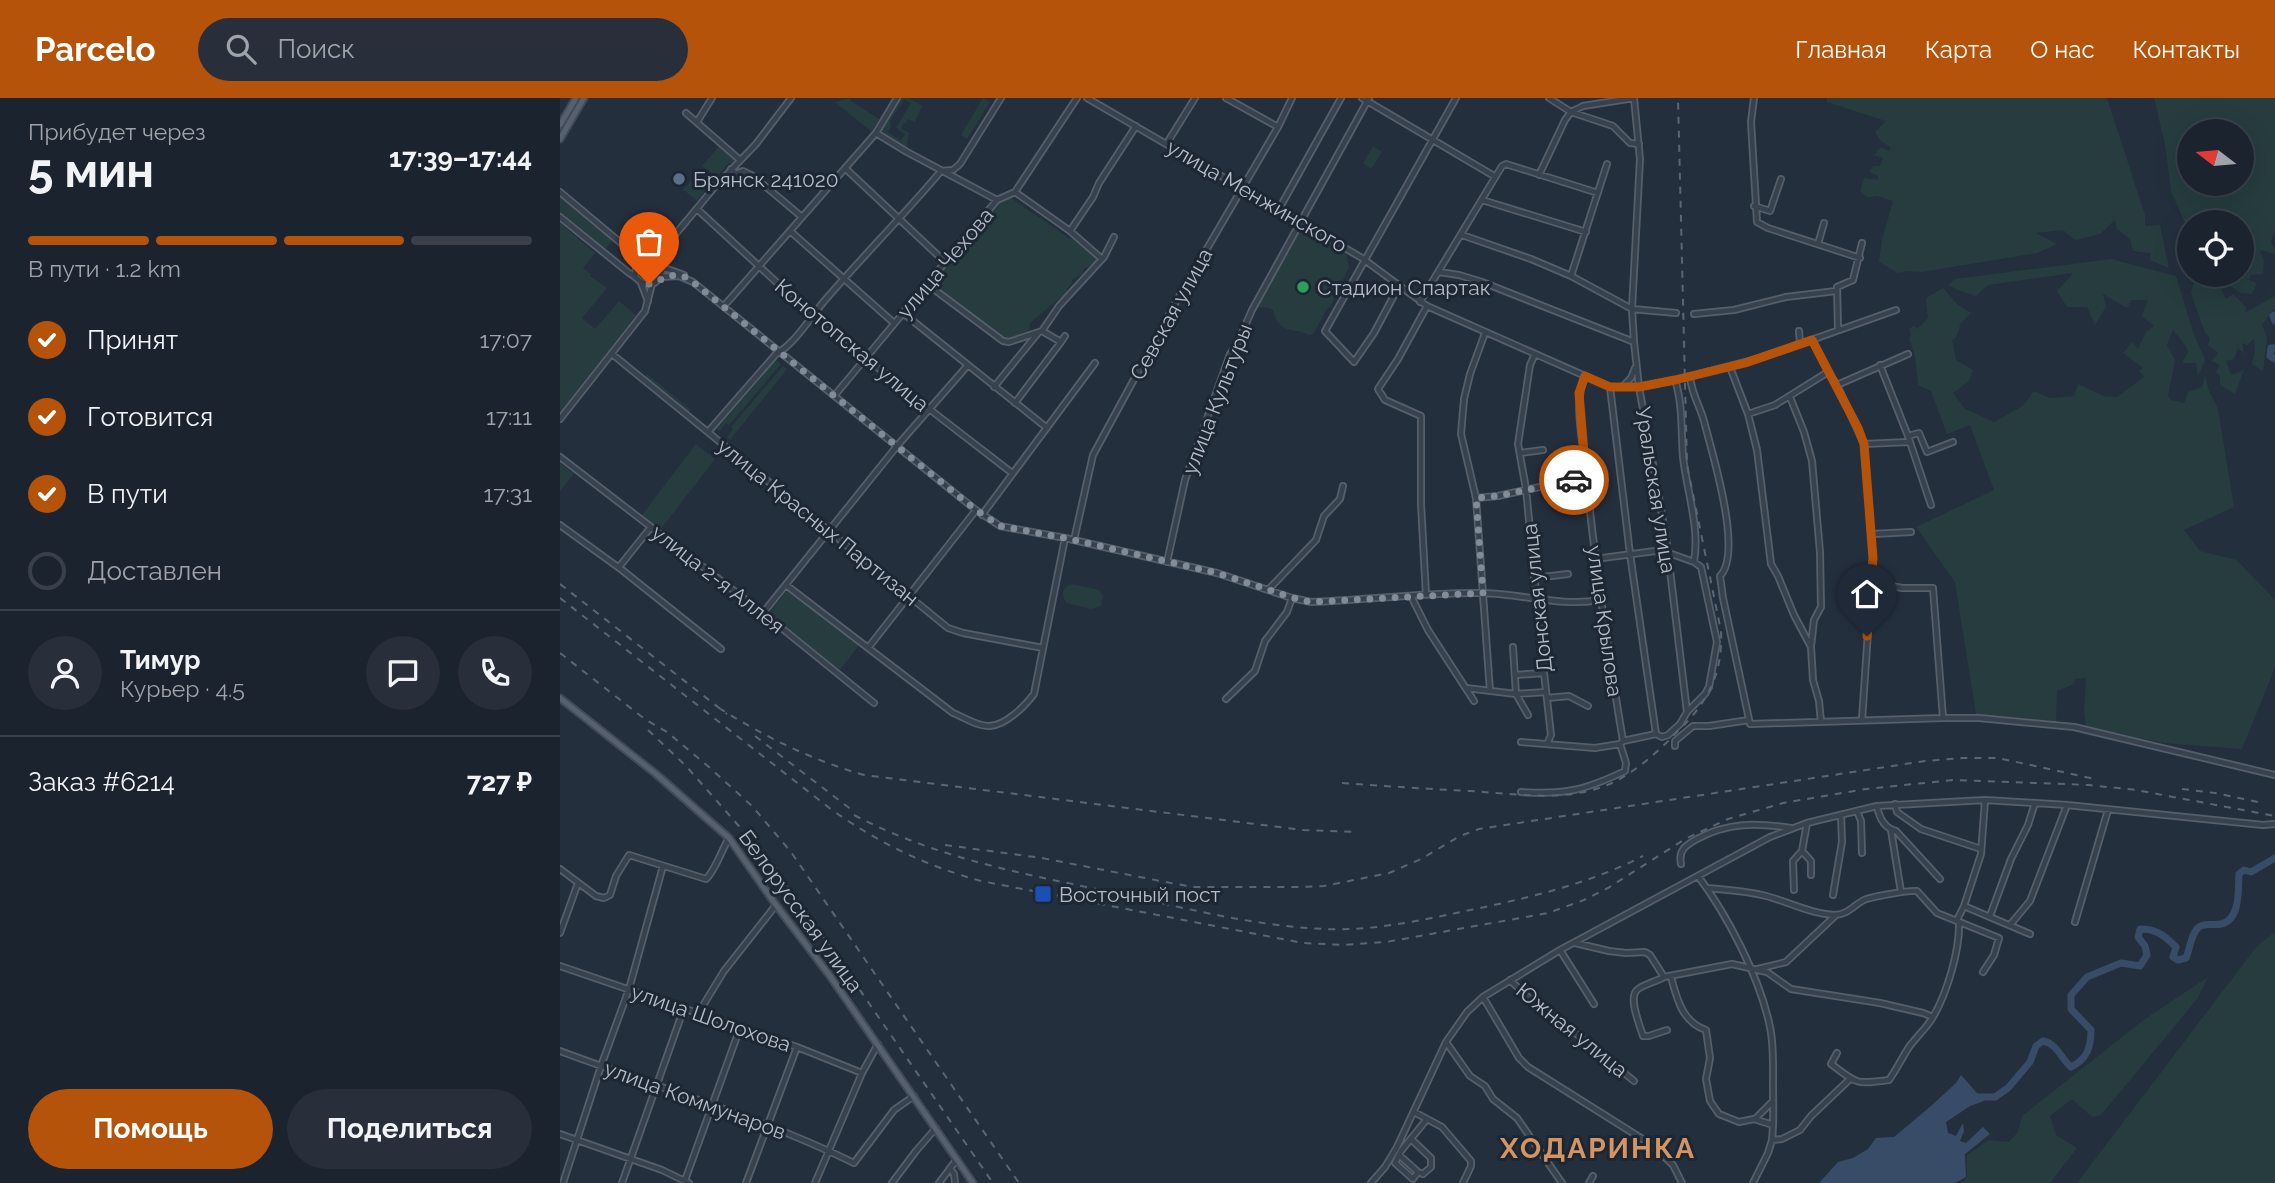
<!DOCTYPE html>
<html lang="ru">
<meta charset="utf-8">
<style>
body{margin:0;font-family:Raleway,sans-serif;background:#282f3a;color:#f1f3f6;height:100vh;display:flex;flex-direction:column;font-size:26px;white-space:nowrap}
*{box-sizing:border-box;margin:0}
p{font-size:23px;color:#a0a4aa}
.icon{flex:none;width:38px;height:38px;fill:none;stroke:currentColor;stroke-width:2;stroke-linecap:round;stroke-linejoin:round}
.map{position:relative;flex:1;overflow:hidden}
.details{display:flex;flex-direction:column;background:#1b232e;width:560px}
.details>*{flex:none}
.needle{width:46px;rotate:286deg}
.fabs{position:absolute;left:1617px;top:21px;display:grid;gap:14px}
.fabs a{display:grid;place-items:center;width:77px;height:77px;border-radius:50%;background:#1b232e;box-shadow:0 7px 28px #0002,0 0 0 2px #39404a;font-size:35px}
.pin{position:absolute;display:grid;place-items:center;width:60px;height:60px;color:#fff;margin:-72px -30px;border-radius:50% 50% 50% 0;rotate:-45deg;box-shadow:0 0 7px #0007}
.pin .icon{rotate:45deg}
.courier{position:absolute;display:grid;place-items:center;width:70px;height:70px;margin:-35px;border:5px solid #b45309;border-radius:50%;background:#fff;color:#222;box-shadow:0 2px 9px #0007}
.headline em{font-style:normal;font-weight:700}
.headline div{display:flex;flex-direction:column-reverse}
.headline{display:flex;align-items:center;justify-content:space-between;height:119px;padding:0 28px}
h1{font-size:46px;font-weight:700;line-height:52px}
.bar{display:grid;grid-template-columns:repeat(4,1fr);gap:10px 7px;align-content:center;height:84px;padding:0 28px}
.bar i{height:9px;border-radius:5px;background:#39404a}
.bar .on{background:#b45309}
.bar p{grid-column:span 4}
.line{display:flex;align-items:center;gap:18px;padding:0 28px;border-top:2px solid #39404a}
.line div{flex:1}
.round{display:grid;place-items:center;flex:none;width:74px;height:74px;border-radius:37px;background:#282f3a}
ol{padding:0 28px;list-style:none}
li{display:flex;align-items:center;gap:21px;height:77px}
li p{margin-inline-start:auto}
li .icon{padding:7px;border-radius:50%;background:#b45309;color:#fff;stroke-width:4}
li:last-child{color:#a0a4aa}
li i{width:38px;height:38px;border:4px solid #39404a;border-radius:50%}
.primary-button{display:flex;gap:14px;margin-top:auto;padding:14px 28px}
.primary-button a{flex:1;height:80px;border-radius:42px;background:#b45309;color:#fff;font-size:28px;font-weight:700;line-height:80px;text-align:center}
.primary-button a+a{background:#282f3a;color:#f1f3f6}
header{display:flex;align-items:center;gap:42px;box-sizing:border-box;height:98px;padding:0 35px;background:#b45309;color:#fff}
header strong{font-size:33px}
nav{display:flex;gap:38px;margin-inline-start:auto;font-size:24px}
.search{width:490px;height:63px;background:#282f3a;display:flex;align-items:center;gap:18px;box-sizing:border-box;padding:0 24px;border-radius:38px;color:#a0a4aa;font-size:26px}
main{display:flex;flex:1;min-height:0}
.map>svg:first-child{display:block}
.green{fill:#263c3f;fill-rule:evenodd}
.water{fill:#394c67}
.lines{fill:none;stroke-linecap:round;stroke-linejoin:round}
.river{stroke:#394c67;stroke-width:7}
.minor-casing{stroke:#565f6c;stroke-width:8}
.major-casing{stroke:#414a57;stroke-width:9}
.minor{stroke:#38414e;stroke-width:4.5}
.major{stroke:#56606e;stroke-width:5}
.rail{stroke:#5a6575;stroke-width:2;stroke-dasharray:7 7;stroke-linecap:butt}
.done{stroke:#828b98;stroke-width:7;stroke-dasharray:0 12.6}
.route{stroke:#b45309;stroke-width:9}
.service-dot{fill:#5c6f8a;stroke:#1d2633;stroke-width:2.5}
.leisure-dot{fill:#2e9e5b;stroke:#1d2633;stroke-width:2.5}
.transit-dot{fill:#1a4fb4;stroke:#1d2633;stroke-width:2.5}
.labels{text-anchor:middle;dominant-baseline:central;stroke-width:6;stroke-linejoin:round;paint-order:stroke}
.poi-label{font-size:21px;fill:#b4bcc9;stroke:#1d2633;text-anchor:start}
.street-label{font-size:21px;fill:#b4bcc9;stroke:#1d2633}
.district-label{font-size:28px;font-weight:bold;letter-spacing:2px;fill:#d59563;stroke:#1d2633}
</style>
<header>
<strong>Parcelo</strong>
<div class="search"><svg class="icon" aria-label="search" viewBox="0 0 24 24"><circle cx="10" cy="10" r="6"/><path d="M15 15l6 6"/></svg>Поиск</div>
<nav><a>Главная</a><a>Карта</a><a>О нас</a><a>Контакты</a></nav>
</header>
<main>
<section class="details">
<div class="headline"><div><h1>5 мин</h1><p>Прибудет через</p></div><em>17:39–17:44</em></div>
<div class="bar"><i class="on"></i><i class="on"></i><i class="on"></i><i></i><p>В пути · 1.2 km</p></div>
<ol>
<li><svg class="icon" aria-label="check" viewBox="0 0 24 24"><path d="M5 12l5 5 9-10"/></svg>Принят<p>17:07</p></li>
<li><svg class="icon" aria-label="check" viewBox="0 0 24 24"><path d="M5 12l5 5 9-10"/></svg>Готовится<p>17:11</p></li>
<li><svg class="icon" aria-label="check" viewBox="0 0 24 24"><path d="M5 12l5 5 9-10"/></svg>В пути<p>17:31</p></li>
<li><i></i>Доставлен</li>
</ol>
<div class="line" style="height:126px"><a class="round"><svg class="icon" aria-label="person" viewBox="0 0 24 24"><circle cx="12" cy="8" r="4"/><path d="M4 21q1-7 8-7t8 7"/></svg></a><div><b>Тимур</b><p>Курьер · 4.5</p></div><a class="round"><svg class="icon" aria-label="chat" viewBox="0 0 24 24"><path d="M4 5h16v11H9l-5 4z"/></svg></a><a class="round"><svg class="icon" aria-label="phone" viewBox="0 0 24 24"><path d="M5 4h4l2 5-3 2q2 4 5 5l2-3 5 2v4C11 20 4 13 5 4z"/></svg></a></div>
<div class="line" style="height:91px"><div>Заказ #6214</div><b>727 ₽</b></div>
<div class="primary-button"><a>Помощь</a><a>Поделиться</a></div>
</section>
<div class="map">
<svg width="1715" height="1085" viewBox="0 0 1715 1085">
<rect width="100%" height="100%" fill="#242f3e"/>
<path class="green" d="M290,0L291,3L319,21L312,34L275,4Z
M340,0H349L362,8L355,24L348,21L346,24L348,26L344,25L341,30L349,35L346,51L320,34ZM344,1L351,5L336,30L345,36L341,43L328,34L331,29L330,23Z
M423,0L430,4L407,41L401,37Z
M1267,0H1547L1585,117V128L1600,127L1609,170L1590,162L1591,155L1573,153L1570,141L1557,131L1555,122L1540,136L1515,142L1503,132L1476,135L1497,146L1477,155L1362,174L1347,173L1338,175L1319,164L1322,142L1333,103L1317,98L1307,99L1300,93L1304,80L1318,82V78L1310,74L1313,68H1320L1323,60L1314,57L1321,49L1329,53L1331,50L1320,42L1315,34L1326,23L1267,4Z
M1594,0H1715V131L1711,145L1715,151V156L1700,152L1704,163L1703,176L1691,177L1688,182L1697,185L1692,196L1681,195L1663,183L1642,177H1682V124H1629V131L1627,130L1611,93L1605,46ZM1629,33H1682V86H1629Z
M160,47L175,61L176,64L173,66L169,65L159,76L151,75L142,68Z
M813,48L822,54L811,71L803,65Z
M139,71L149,77H158L145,93L142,75L144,94L137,103L125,93H122L139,74Z
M0,97L53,142L44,153L0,115Z
M451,100L509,140L517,143L539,162L532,169L524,170L522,176L513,181L511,187L507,190V194L470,225L469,233L445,242L368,186L437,105Z
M0,125L35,155L23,170L31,176L30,178L47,190L22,220L35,231L59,203L76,217L0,316Z
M743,131L786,156L789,169L770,210L768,209L754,235L749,237C732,228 719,238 713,212L709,210L696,209L739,132Z
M1621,137L1629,142V173L1623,171L1616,149L1622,142Z
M1551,161L1616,178L1633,234L1645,262L1638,278L1636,265H1622L1628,254L1625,247L1613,232L1607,247L1615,262L1608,298L1611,302L1624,305L1628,294L1642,289L1645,278L1648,291L1658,311L1674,409L1624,432L1640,453L1677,462L1715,502V570L1682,651L1603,645L1526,628L1524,612L1526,580L1515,581L1514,586L1497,593L1496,624L1416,616L1395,484L1356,429L1434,392L1410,327L1387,336L1371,293L1358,287L1355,258L1349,241L1351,237L1349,231L1354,228L1357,231L1368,220L1366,200L1383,190L1398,207L1411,215L1401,225L1396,239L1392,242L1396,262L1413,272L1409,283L1393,295L1405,311L1434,324L1463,308L1474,293L1490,300L1514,298L1518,286L1544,298L1557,299L1584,279L1579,273L1583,270L1563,255L1572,244L1578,251L1586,234L1594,228L1582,218L1588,202H1572L1567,210L1543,196L1546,209L1535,227L1527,209H1507L1497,193L1513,175L1428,187L1416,198L1398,192L1388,187L1395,181Z
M1642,183L1660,189L1666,201L1673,196L1686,209L1685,215L1715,198V210L1702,227L1707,239L1703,273L1692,266L1695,253L1694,241L1687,247L1682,245L1684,256L1678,250L1674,261L1666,263L1671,277L1684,272L1675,296L1660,287V278L1656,274L1660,267L1651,263L1658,255L1648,247L1650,240L1645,235L1631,195L1633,186Z
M216,262L221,266L169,327L166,325L160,333L157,331Z
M223,268L227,271L170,342L167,339L173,331L171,329Z
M87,276L131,312L128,315L84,280Z
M136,346L155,361L100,432L81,418Z
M0,365L14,376L0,393Z
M512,486L539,492L543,498L541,508L531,511L507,505C500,498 502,489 512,486Z
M228,491L300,546L279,573L207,518Z
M1715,834V1085H1517L1697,848Z
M1648,879L1637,901L1541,1017L1532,1019L1512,1001L1490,1018L1496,1037L1517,1050L1490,1085H1400L1407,1080V1057L1429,1042L1449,1044L1458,1034L1462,1018L1585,921Z"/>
<path class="water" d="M1401,977L1424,1003L1410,1008L1386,1024L1388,1035L1396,1038L1403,1025L1404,1033L1400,1043L1406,1045L1423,1029L1430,1036L1405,1056L1406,1079L1395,1085H1259L1278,1064L1293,1060L1308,1051L1316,1040L1334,1039L1371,1008L1396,985Z"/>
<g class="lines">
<path class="river" d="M1715,217L1713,218L1715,223
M1715,250H1711L1710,258L1715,261
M1412,999H1435L1448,990L1470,964L1476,948L1483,943C1498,946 1500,960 1511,969C1527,961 1531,950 1531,932L1511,911V897L1527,879L1561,865L1580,868L1587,857L1585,848L1578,839L1580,831C1597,831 1605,838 1616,849L1613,859L1618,862L1626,860C1630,851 1631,835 1639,829C1646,824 1653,828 1661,826C1681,822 1678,790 1679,776L1684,772L1691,774L1715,760"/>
<g class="minor-casing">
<path id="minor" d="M527,0L802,160L867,208L1050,289H1079L1115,282L1200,260L1336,212
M666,0L718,29
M802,0L934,78
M989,0L1011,14L1023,8L1074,0
M1194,0L1191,24L1197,124L1208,130L1300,160
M126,15L180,62
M137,24L152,0
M316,35L347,54L437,102
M607,45L635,0
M285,70L385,164
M171,71L176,76L183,73L193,78L242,119
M979,77L1005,22L1011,14L1053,28L1070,45L1079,46
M0,94L80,161
M455,94L510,133L542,161
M922,102L1026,134
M1194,108L1210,113L1221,81
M137,111L252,217L377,317L452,375
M719,111L781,0
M0,119L69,175C76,178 76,182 83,185C95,190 102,180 102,169
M230,133L334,225
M510,133L533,99L539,85L576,28
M902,137L971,161L1011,178L1072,211L1116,215
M1258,146L1264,125
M95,161L153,91L196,46L231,0
M879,174L899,177L922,184L1074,244
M75,177L77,164L89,159L97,162L102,169L124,177
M1011,178L1047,66
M100,179L119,178L133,184L416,412L440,428L505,440L657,475L732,500L751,504C808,502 866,494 923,495C962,496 1002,509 1040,502
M81,185L88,203
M367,186L443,243L449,244L482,233L501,244L505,238
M839,188L814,235L794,264L765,233L896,0
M860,204L942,68L946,66L1038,95
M164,208L316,35L337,0
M343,215L487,330
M1134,216L1174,212L1226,199L1276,193
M1278,231L1277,189L1293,182L1302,145
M482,233L499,208L544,159L554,139
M1239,233L1240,246
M925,235L910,276L904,301L901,336L916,400L930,593
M1252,242L1268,274L1277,287L1304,346L1313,460L1302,622
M52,256L388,530L403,535L483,550
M975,256L970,267L958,346L966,391L976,494L980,500L984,575L991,637L988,644
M1320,267L1348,338L1371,407
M1170,269L1188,316L1197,352L1211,466L1218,478L1234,517L1251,549L1253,582L1259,603L1261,624
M1025,278C1013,306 1023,342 1026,373C1034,463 1048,553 1063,643
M1130,279C1132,298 1141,309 1145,327C1153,358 1183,455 1160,478L1163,500L1190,626L1383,620H1419L1514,629L1715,677
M1115,282C1123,306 1121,334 1123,359C1127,394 1140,429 1134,464L1141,469L1157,544L1149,589L1145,596L1127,614
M1277,287L1348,256
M1063,288L1071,280L1075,270
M434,289L478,235
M1050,289L1070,456L1096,636
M275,297L437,102L455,94L517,0
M1230,299L1244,334L1252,363L1260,454L1261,509L1254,522L1251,548
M455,305L501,244
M1188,316L1215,307L1268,274
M0,321L85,213L92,186
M148,334L216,256C235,246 252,217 266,201C304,157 344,117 381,73L393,72L400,66L441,0
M1348,338L1359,335L1367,354L1393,344
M1304,346L1349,344
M960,355L983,352
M0,359L203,515L314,605
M916,400L938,398L1026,379
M422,417L535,265
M0,427L62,472L161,551
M1313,436L1351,434
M514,442L533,357L617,202L718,29L732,0
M1035,461L1095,453L1106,454L1134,464
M607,464L625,382L670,256L677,246L692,212L809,0
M59,469L91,429
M974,480L1008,476
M1313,484L1342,490H1373L1383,620
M226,487L393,615C404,619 418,629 430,628C446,627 465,608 474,596L505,440
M708,492L756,442L764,418L780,401L783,388
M866,497L861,406V318L825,302L818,291L838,261L867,208
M851,498L868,532L914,603
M203,515L337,348L408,267
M953,549L956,596L968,617
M308,550L416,412
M955,577L984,575
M906,590L956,596L986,594
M987,600L1009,598L1028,608
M666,601L695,573L705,543L727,514L732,500
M961,644L1035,650L1060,646L1063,643L1096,636L1102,639L1108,637L1120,626L1127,614L1106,439L1079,289L1074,244L1072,211L1080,61L1074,0
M1115,648V643L1133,628H1149L1189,622
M961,694C1006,697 1025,692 1065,673L1066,665L1060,646
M1335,706L1337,714L1361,731L1421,751
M1317,708C1319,719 1324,730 1336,733L1380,781
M1297,713L1301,723L1302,755
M1331,732L1341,794
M1242,753L1251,763V777
M1121,766C1118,752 1126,747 1137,741C1168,724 1197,725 1231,730
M0,771L36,798L44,800L50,797L56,778L69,757L146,781C155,773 162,751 169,740
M1138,778C1168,818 1200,880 1210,929C1214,948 1213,968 1213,988C1213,1006 1214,1024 1212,1042L1208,1055L1193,1085
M1147,790C1166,792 1188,793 1206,798C1229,804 1251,816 1275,817C1287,817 1294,807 1304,802C1310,799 1349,792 1357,793L1377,815L1439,840L1434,857L1423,874
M1234,792L1233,763L1242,753L1247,725
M1273,797L1282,744L1281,717
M1404,808L1470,836
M1430,818L1451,761L1468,727L1475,705
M1397,822L1404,808L1421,756L1425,702
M1515,824L1548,712
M1450,827L1470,803L1507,707
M0,835L18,785
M1015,845L1049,853L1066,855L1085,854L1090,857L1104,879L1172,866L1207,874L1231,891L1320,905L1363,915L1373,919
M1000,852L1034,906
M0,868L237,949L302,975
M1198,871L1226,864L1276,817
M1104,879C1096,884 1083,886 1077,892C1068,900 1080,928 1083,938H1089L1107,932
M1111,879C1117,901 1122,924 1146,932L1150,960L1146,981L1150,1003L1159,1016L1179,1024L1194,1021L1213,1027
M950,882L972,903L998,921L1074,983
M923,899L959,960L968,969L1092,1047L1113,1067L1122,1085
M139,914L164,873L216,807
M886,944L910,978L925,988L933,1001L957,1020L1002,1085
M0,953C99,990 200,1019 294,1065L334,1012L354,998
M1277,955L1271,966C1299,987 1295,986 1329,982C1336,972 1342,960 1349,949C1356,939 1366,931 1373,919C1387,895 1400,852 1399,824
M854,1014L882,1029L911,1063V1068L903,1085
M1195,1021L1213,1003
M0,1036L102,1072L129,1085
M851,1041L871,1060V1069L863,1076L858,1074L853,1081L835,1065L841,1053L867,1021
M1212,1042L1222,1041L1240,1032L1251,1018L1290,981
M839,1057L858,1074
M390,1070L394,1076L395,1085
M3,1085L41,968L69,891L103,768
M62,1085L124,910
M124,1085L180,930
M186,1085L237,949
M255,1085L302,975L318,946
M332,1085L356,1053L376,1030
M379,1085L397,1061
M811,1085L825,1069L837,1049L886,944L907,914L923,899L1000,852L1210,739L1247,725L1317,708L1425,702L1507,707L1703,727L1715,726
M1029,1085L1033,1078"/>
</g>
<g class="major-casing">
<path id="major" d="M0,27L16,0
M0,41L24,0
M0,600L96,676L169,740L216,807L270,878L413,1085"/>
</g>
<use href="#minor" class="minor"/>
<use href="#major" class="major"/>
<path class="rail" d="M0,486L167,616
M0,500L272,712C319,745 366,768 421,783L743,845L784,847L826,844L988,815L1024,802L1048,790L1125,741L1168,721L1223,705L1306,691L1393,682L1529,687L1576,692L1715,718
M0,555L86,622L107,634L150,670L192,708L231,754L459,1085
M159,610C203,638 254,663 304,677L743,732L796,734
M88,632L126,668L215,769L433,1085
M195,638L292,712
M782,685C825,688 867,691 910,693C957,696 1008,705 1052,685C1077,673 1100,652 1119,632C1148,604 1163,575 1161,533L1127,367L1118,0
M1622,691L1655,695L1698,704
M294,717C372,758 454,774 541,792C614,807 689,828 765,831C809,833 853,824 896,815C959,802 1025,788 1083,758
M385,747L482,760L616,786L635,789H741L764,788L829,775L861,761L900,738L919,731L1365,663L1402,660H1438L1535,681"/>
</g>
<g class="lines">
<path class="done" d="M89,186C104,182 109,173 128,180L416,412L440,428L505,440L657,475L740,502L751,504L923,495L916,400L938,398L1014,382"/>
<path class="route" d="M1014,382L1026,379L1019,295L1025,278L1050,289H1079L1115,282L1185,265L1252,242L1298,330L1304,346L1313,460L1307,538"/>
</g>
<circle class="service-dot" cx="119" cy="81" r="7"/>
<circle class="leisure-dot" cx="743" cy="189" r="7"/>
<rect class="transit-dot" x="474" y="787" width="18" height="18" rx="3.5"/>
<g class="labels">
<g class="poi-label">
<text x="133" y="81">Брянск 241020</text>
<text x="757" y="189">Стадион Спартак</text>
<text x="499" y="796">Восточный пост</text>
</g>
<g class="street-label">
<text transform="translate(697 98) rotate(30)">улица Менжинского</text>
<text transform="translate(385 165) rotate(-50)">улица Чехова</text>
<text transform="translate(611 216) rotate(-61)">Севская улица</text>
<text transform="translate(292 247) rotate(40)">Конотопская улица</text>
<text transform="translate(657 301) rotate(-69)">улица Культуры</text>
<text transform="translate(1096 392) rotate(81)">Уральская улица</text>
<text transform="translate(258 424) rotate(39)">улица Красных Партизан</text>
<text transform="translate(158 481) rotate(38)">улица 2-я Аллея</text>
<text transform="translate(977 500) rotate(-96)">Донская улица</text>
<text transform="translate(1045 523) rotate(82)">улица Крылова</text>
<text transform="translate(241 813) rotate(54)">Белорусская улица</text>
<text transform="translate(151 920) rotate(19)">улица Шолохова</text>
<text transform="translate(1012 932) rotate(39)">Южная улица</text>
<text transform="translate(135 1002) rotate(20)">улица Коммунаров</text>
</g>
<g class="district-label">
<text x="1038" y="1050">ХОДАРИНКА</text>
</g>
</g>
</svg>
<div class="fabs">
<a><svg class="needle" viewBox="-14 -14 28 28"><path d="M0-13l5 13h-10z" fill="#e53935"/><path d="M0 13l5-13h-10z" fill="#a0a4aa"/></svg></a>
<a><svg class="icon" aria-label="locate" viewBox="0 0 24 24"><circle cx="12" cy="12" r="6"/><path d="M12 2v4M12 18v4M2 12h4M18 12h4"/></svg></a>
</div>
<div class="pin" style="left:89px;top:186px;background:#ea580c"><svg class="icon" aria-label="bag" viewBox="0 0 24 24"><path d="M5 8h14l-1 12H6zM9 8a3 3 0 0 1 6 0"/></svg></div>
<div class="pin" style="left:1307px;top:538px;background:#1f2937"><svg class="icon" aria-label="home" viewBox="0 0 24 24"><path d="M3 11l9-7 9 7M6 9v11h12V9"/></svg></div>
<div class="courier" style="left:1014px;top:382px"><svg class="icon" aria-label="car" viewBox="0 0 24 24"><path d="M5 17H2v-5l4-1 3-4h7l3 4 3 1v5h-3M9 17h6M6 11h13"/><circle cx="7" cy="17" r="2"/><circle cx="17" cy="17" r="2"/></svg></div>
</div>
</main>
